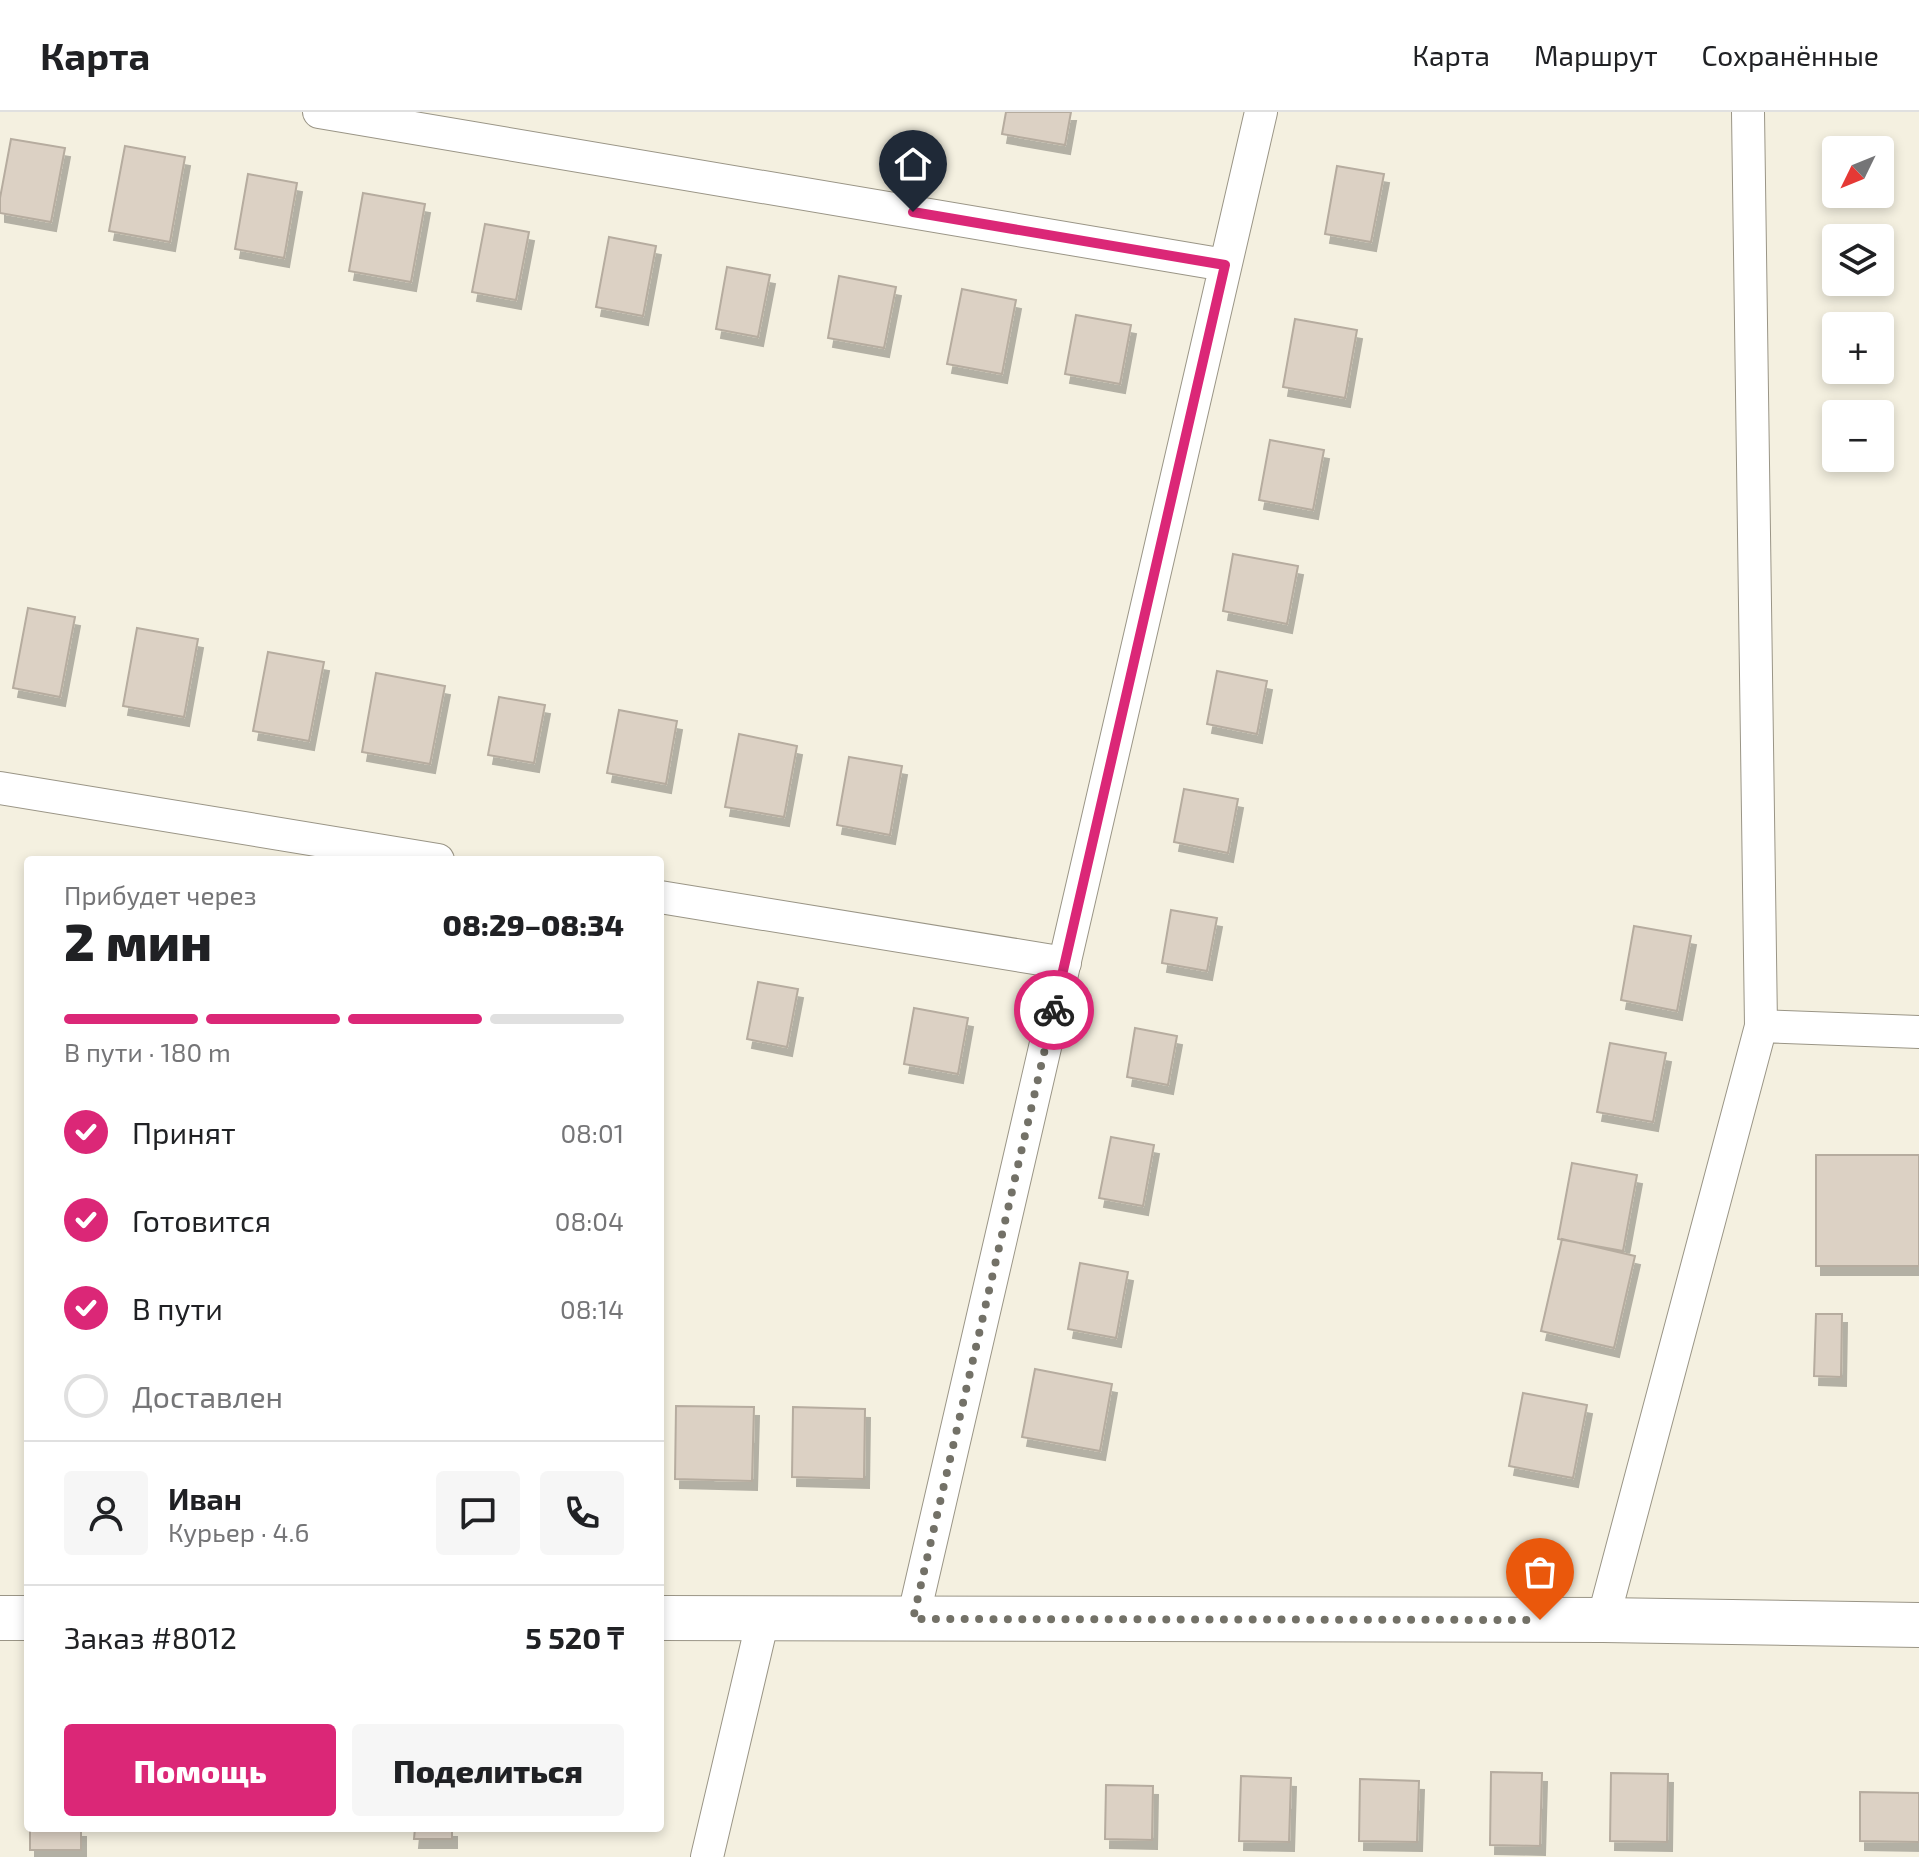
<!DOCTYPE html>
<html lang="ru">
<meta charset="utf-8">
<style>
body{margin:0;font-family:"Exo 2",sans-serif;background:#f6f6f6;color:#202124;height:100vh;display:flex;flex-direction:column;font-size:30px;white-space:nowrap}
*{box-sizing:border-box;margin:0}
p{font-size:26px;color:#757577}
.icon{flex:none;width:44px;height:44px;fill:none;stroke:currentColor;stroke-width:2;stroke-linecap:round;stroke-linejoin:round}
.map{position:relative;flex:1;overflow:hidden}
.details{position:absolute;left:24px;top:744px;width:640px;height:976px;display:flex;flex-direction:column;background:#fff;border-radius:8px;box-shadow:0 4px 12px #0003}
.details>*{flex:none}
.needle{width:52px;rotate:227deg}
.controls{position:absolute;left:1822px;top:24px;display:grid;gap:16px}
.controls a{display:grid;place-items:center;width:72px;height:72px;border-radius:8px;background:#fff;box-shadow:0 4px 12px #0003;font-size:40px}
.pin{position:absolute;display:grid;place-items:center;width:68px;height:68px;color:#fff;margin:-82px -34px;border-radius:50% 50% 50% 0;rotate:-45deg;box-shadow:0 0 8px #0007}
.pin .icon{rotate:45deg}
.courier{position:absolute;display:grid;place-items:center;width:80px;height:80px;margin:-40px;border:6px solid #db2777;border-radius:50%;background:#fff;color:#222;box-shadow:0 2px 10px #0007}
.head em{font-style:normal;font-weight:800}
.head div{display:flex;flex-direction:column-reverse}
.head{display:flex;align-items:center;justify-content:space-between;height:136px;padding:0 40px}
h1{font-size:52px;font-weight:800;line-height:60px}
.bar{display:grid;grid-template-columns:repeat(4,1fr);gap:12px 8px;align-content:center;height:96px;padding:0 40px}
.bar i{height:10px;border-radius:6px;background:#e0e0e0}
.bar .on{background:#db2777}
.bar p{grid-column:span 4}
.line{display:flex;align-items:center;gap:20px;padding:0 40px;border-top:2px solid #e0e0e0}
.line div{flex:1}
.round{display:grid;place-items:center;flex:none;width:84px;height:84px;border-radius:8px;background:#f6f6f6}
ol{padding:0 40px;list-style:none}
li{display:flex;align-items:center;gap:24px;height:88px}
li p{margin-inline-start:auto}
li .icon{padding:8px;border-radius:50%;background:#db2777;color:#fff;stroke-width:4}
li:last-child{color:#757577}
li i{width:44px;height:44px;border:4px solid #e0e0e0;border-radius:50%}
.primary-button{display:flex;gap:16px;margin-top:auto;padding:16px 40px}
.primary-button a{flex:1;height:92px;border-radius:8px;background:#db2777;color:#fff;font-size:32px;font-weight:800;line-height:92px;text-align:center}
.primary-button a+a{background:#f6f6f6;color:#202124}
header{display:flex;align-items:center;gap:48px;box-sizing:border-box;height:112px;padding:0 40px;background:#fff;border-bottom:2px solid #e0e0e0}
header strong{font-size:38px}
nav{display:flex;gap:44px;margin-inline-start:auto;font-size:28px}
.map>svg:first-child{display:block}
.building{fill:#dcd1c4;stroke:#b6ac9f;stroke-width:2;filter:url(#shadow)}
.lines{fill:none;stroke-linecap:round;stroke-linejoin:round}
.street-casing{stroke:#9a9586;stroke-width:34}
.secondary-casing{stroke:#9a9586;stroke-width:46}
.street{stroke:#fff;stroke-width:32}
.secondary{stroke:#fff;stroke-width:44}
.done{stroke:#737167;stroke-width:8;stroke-dasharray:0 14.4}
.route{stroke:#db2777;stroke-width:10}
</style>
<header>
<strong>Карта</strong>
<nav><a>Карта</a><a>Маршрут</a><a>Сохранённые</a></nav>
</header>
<div class="map">
<svg width="1919" height="1745" viewBox="0 0 1919 1745">
<defs>
<filter id="shadow"><feDropShadow dx="5" dy="9" stdDeviation="0" flood-color="#0004"/></filter>
</defs>
<rect width="100%" height="100%" fill="#f4f0e0"/>
<path class="building" d="M1006,0H1071L1065,33L1002,22Z
M11,27L65,36L51,110L0,101V86Z
M125,34L185,45L170,130L109,119Z
M1337,54L1384,62L1371,130L1325,122Z
M248,62L297,71L284,146L235,137Z
M363,81L425,92L411,170L349,159Z
M485,112L529,120L516,188L472,180Z
M609,125L656,134L643,204L596,195Z
M727,155L770,163L758,225L716,217Z
M839,164L896,175L884,236L828,226Z
M962,177L1016,188L1002,262L947,252Z
M1076,203L1131,213L1120,272L1065,262Z
M1295,207L1357,218L1345,286L1283,275Z
M1270,328L1324,338L1313,398L1259,388Z
M1233,442L1298,454L1287,512L1223,499Z
M28,496L75,505L60,585L13,576Z
M137,516L198,527L184,605L123,594Z
M268,540L324,550L309,629L253,619Z
M1217,559L1267,569L1257,622L1207,612Z
M376,561L445,574L430,652L362,640Z
M499,585L545,593L534,651L488,643Z
M619,598L677,609L666,672L607,661Z
M739,622L797,634L784,705L725,695Z
M849,645L902,654L890,723L837,713Z
M1184,677L1238,687L1228,741L1174,730Z
M1171,798L1217,806L1207,859L1162,851Z
M1634,814L1691,824L1677,899L1621,888Z
M758,870L798,877L787,935L747,927Z
M914,896L968,906L958,962L904,952Z
M1135,916L1177,924L1168,973L1127,965Z
M1610,931L1666,941L1653,1010L1597,1000Z
M1111,1025L1154,1033L1143,1094L1099,1086Z
M1816,1043H1919V1154H1816Z
M1572,1051L1637,1063L1623,1139L1558,1127Z
M1562,1127L1635,1144L1614,1236L1541,1219Z
M1080,1151L1128,1160L1116,1226L1068,1217Z
M1816,1202H1842L1841,1265L1814,1264Z
M1035,1257L1112,1272L1100,1339L1022,1325Z
M1523,1281L1587,1293L1573,1366L1509,1354Z
M676,1294L754,1295L752,1369L675,1367Z
M793,1295L865,1297L864,1367L792,1365Z
M1491,1660L1542,1661L1540,1734L1490,1733Z
M1611,1661L1668,1662L1667,1730L1610,1729Z
M1241,1664L1291,1666L1289,1730L1239,1729Z
M1360,1667L1419,1669L1417,1730L1359,1729Z
M1106,1673L1153,1674L1152,1728L1105,1727Z
M1860,1680L1919,1681V1730L1860,1729Z
M30,1716H81V1738H30Z
M415,1716H452V1727H414Z"/>
<g class="lines">
<g class="street-casing">
<path id="street" d="M319,0L1225,153
M0,676L438,748
M660,785L1065,851
M1761,914L1919,920
M913,1507L1261,0
M1603,1508L1761,914L1748,0
M707,1745L763,1507"/>
</g>
<g class="secondary-casing">
<path id="secondary" d="M0,1506H28
M660,1506L1603,1508L1919,1513"/>
</g>
<use href="#street" class="street"/>
<use href="#secondary" class="secondary"/>
</g>
<g class="lines">
<path class="done" d="M1054,898L913,1507L1540,1508"/>
<path class="route" d="M913,100L1225,153L1054,898"/>
</g>
</svg>
<div class="controls">
<a><svg class="needle" viewBox="-14 -14 28 28"><path d="M0-13l5 13h-10z" fill="#e53935"/><path d="M0 13l5-13h-10z" fill="#757577"/></svg></a>
<a><svg class="icon" aria-label="layers" viewBox="0 0 24 24"><path d="M12 4l9 5-9 5-9-5zM3 14l9 5 9-5"/></svg></a>
<a>+</a>
<a>−</a>
</div>
<div class="pin" style="left:1540px;top:1508px;background:#ea580c"><svg class="icon" aria-label="bag" viewBox="0 0 24 24"><path d="M5 8h14l-1 12H6zM9 8a3 3 0 0 1 6 0"/></svg></div>
<div class="pin" style="left:913px;top:100px;background:#1f2937"><svg class="icon" aria-label="home" viewBox="0 0 24 24"><path d="M3 11l9-7 9 7M6 9v11h12V9"/></svg></div>
<div class="courier" style="left:1054px;top:898px"><svg class="icon" aria-label="bike" viewBox="0 0 24 24"><circle cx="6" cy="16" r="4"/><circle cx="18" cy="16" r="4"/><path d="M6 16l4-8h5l3 8M10 8l3 8H6M13 5h3"/></svg></div>
<section class="details">
<div class="head"><div><h1>2 мин</h1><p>Прибудет через</p></div><em>08:29–08:34</em></div>
<div class="bar"><i class="on"></i><i class="on"></i><i class="on"></i><i></i><p>В пути · 180 m</p></div>
<ol>
<li><svg class="icon" aria-label="check" viewBox="0 0 24 24"><path d="M5 12l5 5 9-10"/></svg>Принят<p>08:01</p></li>
<li><svg class="icon" aria-label="check" viewBox="0 0 24 24"><path d="M5 12l5 5 9-10"/></svg>Готовится<p>08:04</p></li>
<li><svg class="icon" aria-label="check" viewBox="0 0 24 24"><path d="M5 12l5 5 9-10"/></svg>В пути<p>08:14</p></li>
<li><i></i>Доставлен</li>
</ol>
<div class="line" style="height:144px"><a class="round"><svg class="icon" aria-label="person" viewBox="0 0 24 24"><circle cx="12" cy="8" r="4"/><path d="M4 21q1-7 8-7t8 7"/></svg></a><div><b>Иван</b><p>Курьер · 4.6</p></div><a class="round"><svg class="icon" aria-label="chat" viewBox="0 0 24 24"><path d="M4 5h16v11H9l-5 4z"/></svg></a><a class="round"><svg class="icon" aria-label="phone" viewBox="0 0 24 24"><path d="M5 4h4l2 5-3 2q2 4 5 5l2-3 5 2v4C11 20 4 13 5 4z"/></svg></a></div>
<div class="line" style="height:104px"><div>Заказ #8012</div><b>5 520 ₸</b></div>
<div class="primary-button"><a>Помощь</a><a>Поделиться</a></div>
</section>
</div>
